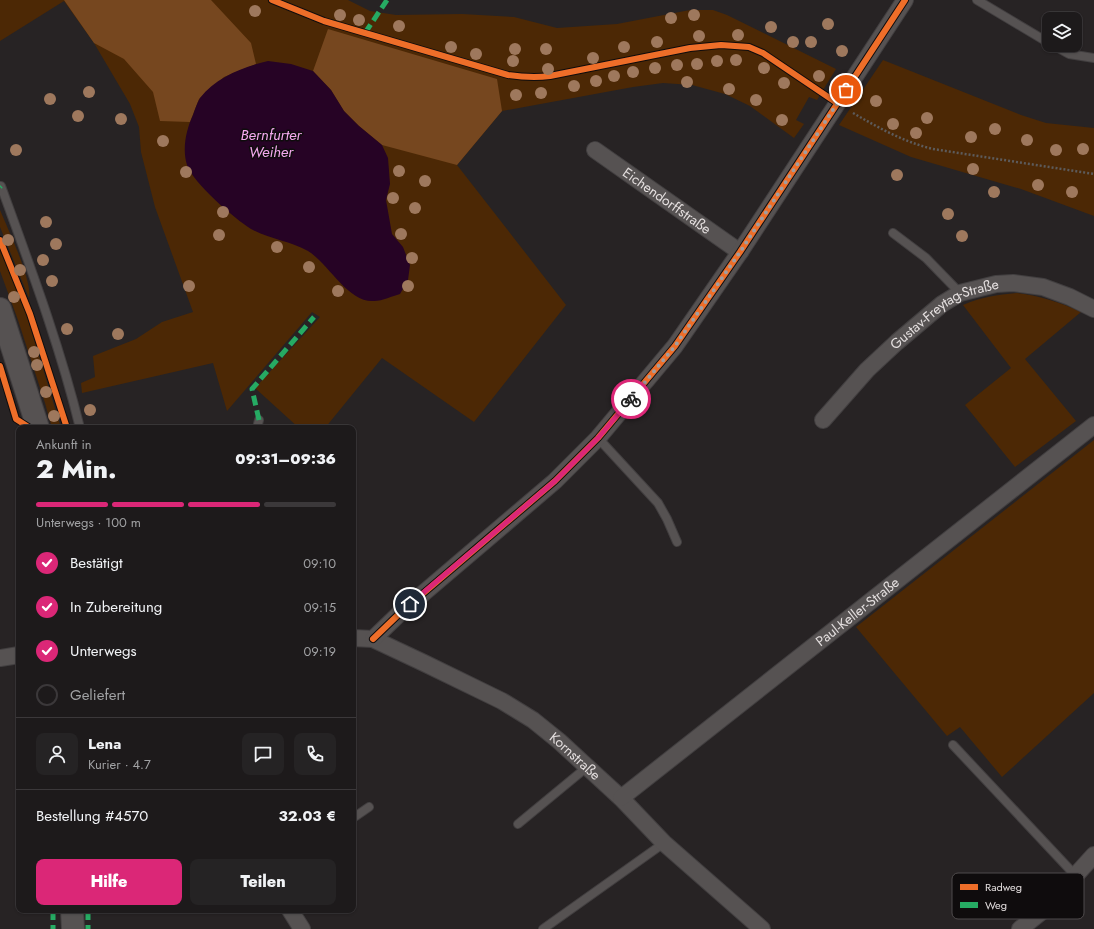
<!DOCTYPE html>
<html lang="de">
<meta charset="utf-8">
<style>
body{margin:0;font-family:Jost,sans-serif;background:#252324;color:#f1f3f6;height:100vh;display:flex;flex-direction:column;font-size:15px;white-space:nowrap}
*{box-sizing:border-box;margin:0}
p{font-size:13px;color:#a0a1a3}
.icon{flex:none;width:22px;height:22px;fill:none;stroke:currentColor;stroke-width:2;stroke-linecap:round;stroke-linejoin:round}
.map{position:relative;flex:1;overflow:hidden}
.side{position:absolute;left:16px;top:425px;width:340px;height:488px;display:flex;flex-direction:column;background:#1d1a1b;border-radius:8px;box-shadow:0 1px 3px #0004,0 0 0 1px #3b383a}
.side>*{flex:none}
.tools{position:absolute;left:1042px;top:12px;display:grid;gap:8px}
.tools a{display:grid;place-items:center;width:40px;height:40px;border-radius:8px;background:#1d1a1b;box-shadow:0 1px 3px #0004,0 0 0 1px #3b383a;font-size:20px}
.pin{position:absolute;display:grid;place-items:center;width:34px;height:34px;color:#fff;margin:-17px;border:2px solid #fff;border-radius:50%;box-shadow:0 1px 4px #0007}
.courier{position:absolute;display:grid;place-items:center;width:40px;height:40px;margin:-20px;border:3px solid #db2777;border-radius:50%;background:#fff;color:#222;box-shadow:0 1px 5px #0007}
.overview em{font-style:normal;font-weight:800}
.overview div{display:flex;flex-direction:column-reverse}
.overview{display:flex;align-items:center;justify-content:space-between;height:68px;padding:0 20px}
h1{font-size:26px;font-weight:800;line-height:30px}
.bar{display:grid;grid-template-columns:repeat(4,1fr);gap:6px 4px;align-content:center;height:48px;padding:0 20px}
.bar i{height:5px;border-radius:3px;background:#3b383a}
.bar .current{background:#db2777}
.bar p{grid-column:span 4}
.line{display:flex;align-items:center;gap:10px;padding:0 20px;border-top:1px solid #3b383a}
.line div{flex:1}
.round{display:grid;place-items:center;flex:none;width:42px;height:42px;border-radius:8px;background:#252324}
ol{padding:0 20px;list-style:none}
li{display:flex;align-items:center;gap:12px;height:44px}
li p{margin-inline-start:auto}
li .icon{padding:4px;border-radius:50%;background:#db2777;color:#fff;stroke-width:4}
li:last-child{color:#a0a1a3}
li i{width:22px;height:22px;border:2px solid #3b383a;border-radius:50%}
.action{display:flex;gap:8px;margin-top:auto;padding:8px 20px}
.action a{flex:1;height:46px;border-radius:8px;background:#db2777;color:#fff;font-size:16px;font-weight:800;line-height:46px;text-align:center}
.action a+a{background:#252324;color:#f1f3f6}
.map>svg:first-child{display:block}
.green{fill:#4c2805}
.forest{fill:#76471f}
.water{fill:#260325}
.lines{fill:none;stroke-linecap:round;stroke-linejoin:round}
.service-casing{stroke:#423f40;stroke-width:10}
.minor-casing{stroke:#423f40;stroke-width:18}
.secondary-casing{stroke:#423f40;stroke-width:24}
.path{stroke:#5d5b5b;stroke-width:2.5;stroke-dasharray:2 2;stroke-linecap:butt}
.service{stroke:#565252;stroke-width:8}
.minor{stroke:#565252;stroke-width:16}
.secondary{stroke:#565252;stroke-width:22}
.quiet{stroke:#26ab63;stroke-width:5;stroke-dasharray:10 5;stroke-linecap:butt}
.cycleway-casing{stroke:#0f0c0d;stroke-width:8}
.cycleway{stroke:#ee6e29;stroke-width:6}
.tree{fill:#9e785d}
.done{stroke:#a29d9e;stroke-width:4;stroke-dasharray:0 7.2}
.route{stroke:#db2777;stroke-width:5}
.labels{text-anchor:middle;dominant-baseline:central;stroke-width:3;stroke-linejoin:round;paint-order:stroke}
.street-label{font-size:14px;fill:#e4dfdf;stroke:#0f0c0d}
.water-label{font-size:15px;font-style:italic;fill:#f2a8ec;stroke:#0f0c0d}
.key{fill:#0f0c0d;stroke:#4f4b4c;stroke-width:1}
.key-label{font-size:11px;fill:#e4dfdf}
</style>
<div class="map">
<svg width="1094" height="929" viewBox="0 0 1094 929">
<rect width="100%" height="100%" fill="#272324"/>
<path class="green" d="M0,0H348L370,11L396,15L462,14L514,17L557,28L617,24L690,10H713L727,15L836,69L817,100L809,97L796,120L804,124L794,138L750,106L725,94L692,85L663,83L633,87L502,111L457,165L566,305L474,422L382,358L325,428H299L255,388L320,317L312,312L227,411L213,363L82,393L81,383L95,377L93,356L136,339L162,322L193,312L155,207L141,152L139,127L130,104L94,43L64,1L0,41Z
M883,60L1021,115L1046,123L1094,128V216L1021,189L911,157L839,125Z
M0,210C7,227 33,282 29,298L0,227Z
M0,248L25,310L61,428H52L45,403L18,320L0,271Z
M1017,293C1040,296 1060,302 1081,312L1025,359L1076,421L1015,467L965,405L1011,368L963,305C981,297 997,295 1017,293Z
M1094,440V693L1002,777L960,727L947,736L856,627Z"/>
<path class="forest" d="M64,0H211L251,43L256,64L224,77L199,99L190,122L160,121L153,92L124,59L94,43Z
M328,29L497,79L502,111L457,165L382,145L359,126L344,111L331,90L313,71Z"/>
<path class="water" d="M268,61L291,64L313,71L331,90L344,111L359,126L382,145L388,158L390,184L386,200L392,234L403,247L410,265L408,280L400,294C392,296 383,301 374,301C348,303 329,264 308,251C290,241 269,239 251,229C235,219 193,183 187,165C182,149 186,130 193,115C195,109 197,103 200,98C216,77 243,67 268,61Z"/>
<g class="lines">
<g class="service-casing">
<path id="service" d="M977,0L1049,43
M1053,45L1069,54L1094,58
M1,186C30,266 60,346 80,428
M893,233L926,258L960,293
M257,428L259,420
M598,438L658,503L667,519L677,542
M953,745L1075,875
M353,818L369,807
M518,824L587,767
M543,929L664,843"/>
</g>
<g class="minor-casing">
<g id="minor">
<path id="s1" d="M595,150L740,252"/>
<path id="s2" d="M823,420L867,370L897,342L942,304L960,293L996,284L1013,283L1043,287L1070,297L1094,309"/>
<path id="s3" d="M353,638L373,639L424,663L502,701L533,720L559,741L621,798L664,843L762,929"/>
<path d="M373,639L399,614L555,481L598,438L675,346L740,252L905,0"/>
<path d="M0,658L19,655"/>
<path id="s4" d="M621,798L1094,425"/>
<path d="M290,910L302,929"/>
<path d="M1020,929L1045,909L1094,855"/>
</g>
</g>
<g class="secondary-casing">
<path id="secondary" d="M0,309L38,428
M72,910L73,929"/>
</g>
<path class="path" d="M853,113C879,128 904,142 933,149L1094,174"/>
<use href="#service" class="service"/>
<use href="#minor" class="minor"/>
<use href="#secondary" class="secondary"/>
<path class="quiet" d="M365,33L387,0
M0,187L1,186
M259,420L252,389L314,317
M53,910V929
M88,910V929"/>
<g class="cycleway-casing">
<path id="cycleway" d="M272,0L324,21L508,75C522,77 535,78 550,76L690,48L721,45L749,47L763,53L837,103
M0,240L30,314L67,428
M0,366L16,419L30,428
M373,639L399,614L555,481L598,438L675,346L740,252L905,0"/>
</g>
<use href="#cycleway" class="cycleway"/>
</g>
<g class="tree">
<circle cx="255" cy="11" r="6"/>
<circle cx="340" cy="15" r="6"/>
<circle cx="694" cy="15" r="6"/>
<circle cx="671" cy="18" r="6"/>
<circle cx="359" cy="20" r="6"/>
<circle cx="828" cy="24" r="6"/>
<circle cx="399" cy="26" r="6"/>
<circle cx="771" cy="27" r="6"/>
<circle cx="738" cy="35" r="6"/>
<circle cx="699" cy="36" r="6"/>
<circle cx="657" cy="42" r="6"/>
<circle cx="793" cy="42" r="6"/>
<circle cx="811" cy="42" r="6"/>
<circle cx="451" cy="47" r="6"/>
<circle cx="624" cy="47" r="6"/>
<circle cx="515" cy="49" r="6"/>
<circle cx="546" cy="49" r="6"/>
<circle cx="842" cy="51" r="6"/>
<circle cx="476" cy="54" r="6"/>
<circle cx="593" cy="58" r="6"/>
<circle cx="736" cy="60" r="6"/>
<circle cx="513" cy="61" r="6"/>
<circle cx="717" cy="61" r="6"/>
<circle cx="697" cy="64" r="6"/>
<circle cx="677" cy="65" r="6"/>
<circle cx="655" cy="68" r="6"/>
<circle cx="764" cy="68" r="6"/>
<circle cx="548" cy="69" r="6"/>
<circle cx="633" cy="72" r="6"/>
<circle cx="614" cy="76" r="6"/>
<circle cx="819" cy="76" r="6"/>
<circle cx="596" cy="81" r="6"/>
<circle cx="687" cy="82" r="6"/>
<circle cx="784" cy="83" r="6"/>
<circle cx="574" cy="86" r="6"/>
<circle cx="729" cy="89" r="6"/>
<circle cx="89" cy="92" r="6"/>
<circle cx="541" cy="93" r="6"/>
<circle cx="516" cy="95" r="6"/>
<circle cx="50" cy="99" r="6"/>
<circle cx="756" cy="100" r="6"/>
<circle cx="876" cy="101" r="6"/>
<circle cx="78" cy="116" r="6"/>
<circle cx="927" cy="118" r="6"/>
<circle cx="121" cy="119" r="6"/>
<circle cx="782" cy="120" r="6"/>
<circle cx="893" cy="124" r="6"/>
<circle cx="995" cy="129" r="6"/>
<circle cx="916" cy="133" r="6"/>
<circle cx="971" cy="137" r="6"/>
<circle cx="1027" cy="140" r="6"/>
<circle cx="163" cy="141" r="6"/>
<circle cx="1083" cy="149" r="6"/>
<circle cx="16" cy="150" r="6"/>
<circle cx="1056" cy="150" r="6"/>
<circle cx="973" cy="169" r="6"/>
<circle cx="399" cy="171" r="6"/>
<circle cx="186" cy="172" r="6"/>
<circle cx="897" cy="175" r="6"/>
<circle cx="425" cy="181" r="6"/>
<circle cx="1038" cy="185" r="6"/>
<circle cx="994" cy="192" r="6"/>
<circle cx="1072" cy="192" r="6"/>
<circle cx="393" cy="198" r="6"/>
<circle cx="415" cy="208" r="6"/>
<circle cx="223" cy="212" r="6"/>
<circle cx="948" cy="214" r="6"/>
<circle cx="46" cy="222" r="6"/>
<circle cx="401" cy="234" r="6"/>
<circle cx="219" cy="235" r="6"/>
<circle cx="962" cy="236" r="6"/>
<circle cx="8" cy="240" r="6"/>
<circle cx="56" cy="244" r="6"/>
<circle cx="277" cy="247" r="6"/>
<circle cx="412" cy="258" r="6"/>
<circle cx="43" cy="260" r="6"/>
<circle cx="309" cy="267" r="6"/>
<circle cx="20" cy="270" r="6"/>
<circle cx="52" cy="281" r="6"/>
<circle cx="189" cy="286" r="6"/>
<circle cx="408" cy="286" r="6"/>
<circle cx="338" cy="291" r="6"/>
<circle cx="14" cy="297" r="6"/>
<circle cx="67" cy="329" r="6"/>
<circle cx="118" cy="334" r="6"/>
<circle cx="34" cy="352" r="6"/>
<circle cx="37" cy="365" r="6"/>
<circle cx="46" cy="392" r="6"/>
<circle cx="90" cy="410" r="6"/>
<circle cx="54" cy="416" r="6"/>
</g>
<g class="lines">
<path class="done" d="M631,399L675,346L740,252L846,90"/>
<path class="route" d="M410,604L555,481L598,438L631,399"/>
</g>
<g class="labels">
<g class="street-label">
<text stroke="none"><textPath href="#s1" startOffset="88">Eichendorffstraße</textPath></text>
<text stroke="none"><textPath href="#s2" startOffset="164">Gustav-Freytag-Straße</textPath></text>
<text stroke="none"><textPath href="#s4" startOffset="301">Paul-Keller-Straße</textPath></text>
<text stroke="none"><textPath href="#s3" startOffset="255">Kornstraße</textPath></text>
</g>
<g class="water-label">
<text x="271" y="135">Bernfurter<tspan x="271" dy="17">Weiher</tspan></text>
</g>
</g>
<rect x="952" y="873" width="132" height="46" rx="6" class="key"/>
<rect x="960" y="884" width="18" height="6" fill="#ee6e29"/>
<rect x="960" y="902" width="18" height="6" fill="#26ab63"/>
<g class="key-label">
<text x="985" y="891">Radweg</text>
<text x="985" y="909">Weg</text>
</g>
</svg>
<div class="tools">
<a><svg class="icon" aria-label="layers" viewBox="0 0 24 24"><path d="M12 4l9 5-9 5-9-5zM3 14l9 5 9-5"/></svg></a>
</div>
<div class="pin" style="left:846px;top:90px;background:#ea580c"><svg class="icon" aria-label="bag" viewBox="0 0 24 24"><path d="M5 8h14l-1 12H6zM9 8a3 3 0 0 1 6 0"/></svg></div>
<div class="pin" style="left:410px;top:604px;background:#1f2937"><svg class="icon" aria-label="home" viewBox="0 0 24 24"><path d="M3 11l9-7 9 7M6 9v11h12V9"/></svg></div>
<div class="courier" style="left:631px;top:399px"><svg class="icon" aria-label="bike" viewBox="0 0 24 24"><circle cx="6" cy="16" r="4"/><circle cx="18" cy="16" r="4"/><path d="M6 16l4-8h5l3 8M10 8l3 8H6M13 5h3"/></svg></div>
<section class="side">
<div class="overview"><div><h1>2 Min.</h1><p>Ankunft in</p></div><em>09:31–09:36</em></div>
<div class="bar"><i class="current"></i><i class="current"></i><i class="current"></i><i></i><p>Unterwegs · 100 m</p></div>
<ol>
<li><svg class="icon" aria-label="check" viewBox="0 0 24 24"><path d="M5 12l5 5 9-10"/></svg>Bestätigt<p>09:10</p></li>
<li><svg class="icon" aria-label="check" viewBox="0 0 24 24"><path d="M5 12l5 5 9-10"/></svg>In Zubereitung<p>09:15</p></li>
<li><svg class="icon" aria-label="check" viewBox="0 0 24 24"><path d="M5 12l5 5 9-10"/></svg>Unterwegs<p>09:19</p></li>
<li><i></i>Geliefert</li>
</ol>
<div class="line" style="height:72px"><a class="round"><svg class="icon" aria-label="person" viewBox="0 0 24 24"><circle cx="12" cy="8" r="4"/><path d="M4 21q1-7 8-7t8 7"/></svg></a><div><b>Lena</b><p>Kurier · 4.7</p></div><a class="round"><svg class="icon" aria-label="chat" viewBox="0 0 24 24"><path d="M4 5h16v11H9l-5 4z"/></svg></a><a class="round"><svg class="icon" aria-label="phone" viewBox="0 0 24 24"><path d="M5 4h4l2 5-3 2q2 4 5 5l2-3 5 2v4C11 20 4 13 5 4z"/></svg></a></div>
<div class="line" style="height:52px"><div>Bestellung #4570</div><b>32.03 €</b></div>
<div class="action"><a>Hilfe</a><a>Teilen</a></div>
</section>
</div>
